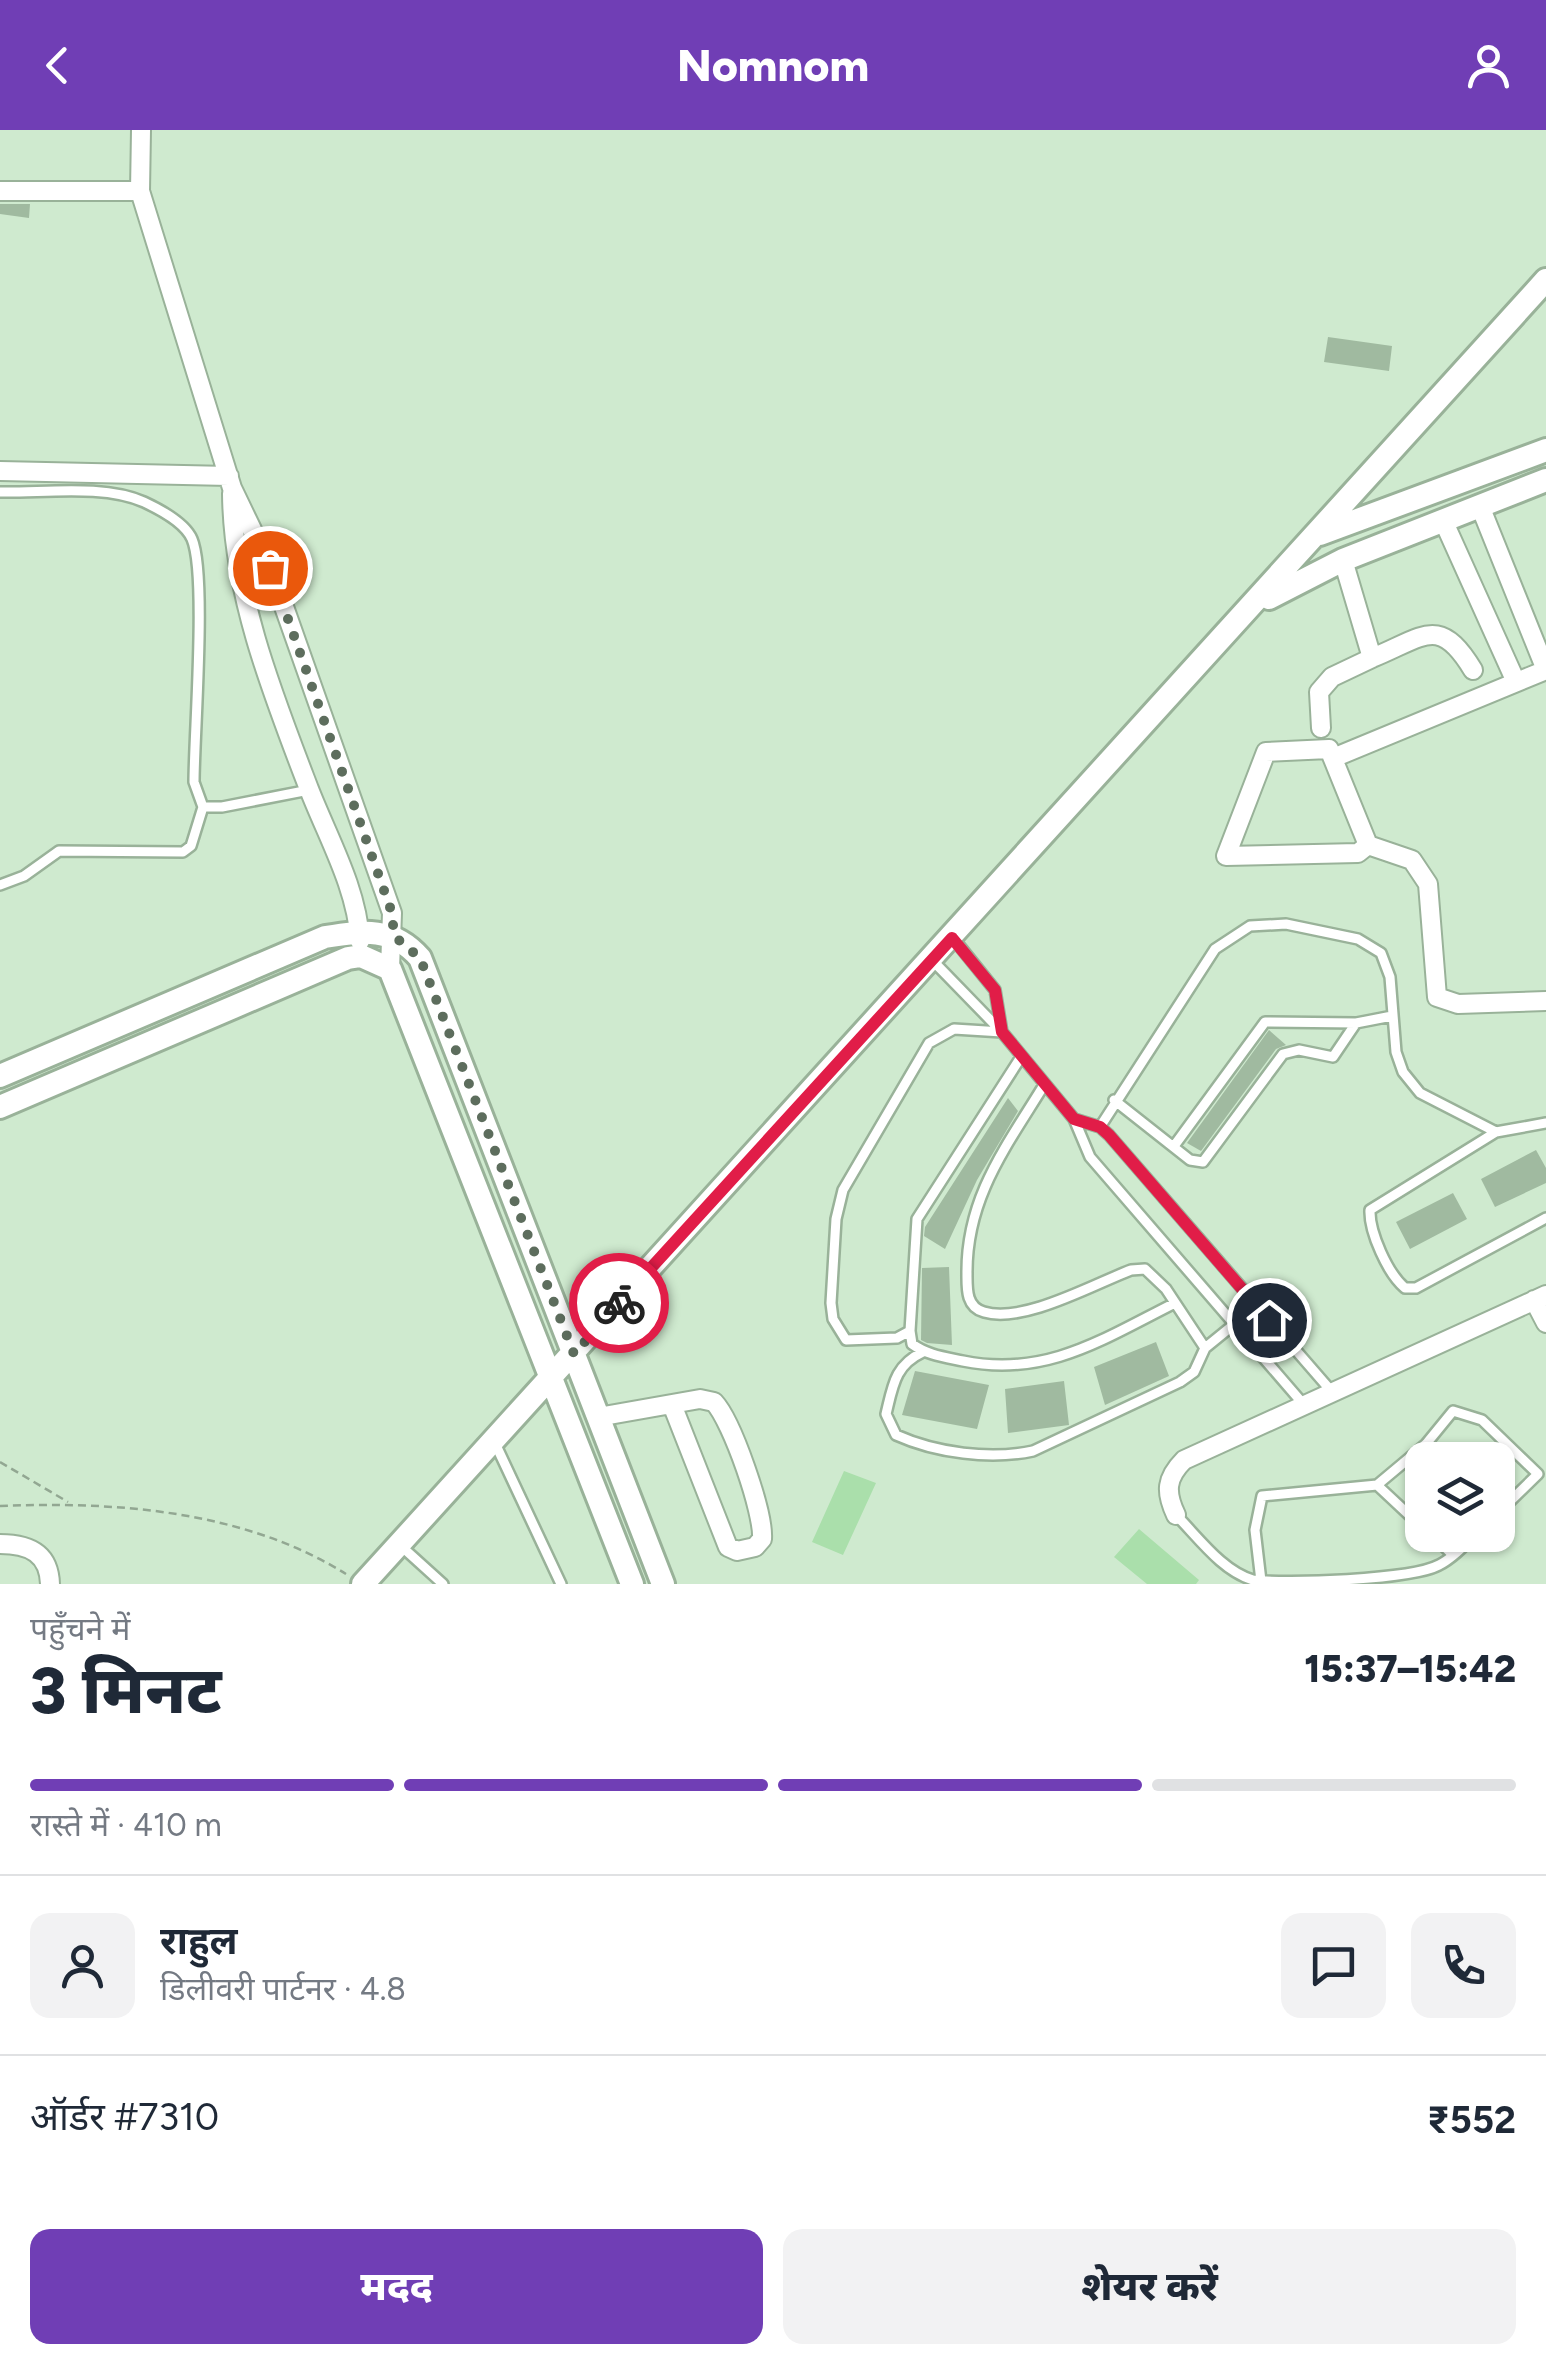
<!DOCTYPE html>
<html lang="hi">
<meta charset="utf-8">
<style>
body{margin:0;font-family:Figtree,"Noto Sans Devanagari",sans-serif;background:#f2f2f3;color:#1f2937;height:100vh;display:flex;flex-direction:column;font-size:38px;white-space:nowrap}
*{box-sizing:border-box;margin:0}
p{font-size:32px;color:#747a83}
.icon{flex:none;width:55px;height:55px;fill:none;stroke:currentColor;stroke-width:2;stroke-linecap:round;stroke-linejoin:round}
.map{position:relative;height:1454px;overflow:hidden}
.side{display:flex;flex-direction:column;background:#fff;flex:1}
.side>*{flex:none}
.tools{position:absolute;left:1405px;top:1312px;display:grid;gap:20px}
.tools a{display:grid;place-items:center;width:110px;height:110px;border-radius:20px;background:#fff;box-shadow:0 2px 8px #0004;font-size:50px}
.pin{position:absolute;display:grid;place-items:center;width:85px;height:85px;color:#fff;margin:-42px;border:5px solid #fff;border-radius:50%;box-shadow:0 2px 10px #0007}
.courier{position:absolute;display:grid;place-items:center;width:100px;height:100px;margin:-50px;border:8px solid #e11d48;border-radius:50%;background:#fff;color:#222;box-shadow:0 2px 12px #0007}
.head em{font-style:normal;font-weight:800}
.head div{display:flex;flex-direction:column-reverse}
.head{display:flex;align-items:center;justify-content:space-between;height:170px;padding:0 30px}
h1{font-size:65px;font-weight:800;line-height:75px}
.bar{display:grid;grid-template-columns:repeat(4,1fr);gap:15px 10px;align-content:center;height:120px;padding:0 30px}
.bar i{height:12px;border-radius:8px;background:#e0e1e3}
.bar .on{background:#703eb5}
.bar p{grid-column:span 4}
.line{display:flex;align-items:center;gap:25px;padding:0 30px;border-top:2px solid #e0e1e3}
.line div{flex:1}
.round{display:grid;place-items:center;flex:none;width:105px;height:105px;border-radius:20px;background:#f2f2f3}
.action{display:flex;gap:20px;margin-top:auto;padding:20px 30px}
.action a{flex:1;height:115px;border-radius:20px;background:#703eb5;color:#fff;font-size:40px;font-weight:800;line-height:115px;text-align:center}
.action a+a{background:#f2f2f3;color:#1f2937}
header{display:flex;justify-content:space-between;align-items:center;height:130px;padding:0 30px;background:#703eb5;color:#fff;font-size:45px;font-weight:800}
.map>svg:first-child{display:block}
.green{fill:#aadfab}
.building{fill:#a0baa0}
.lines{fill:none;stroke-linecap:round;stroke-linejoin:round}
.service-casing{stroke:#99b299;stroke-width:14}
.minor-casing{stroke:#99b299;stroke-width:22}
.tertiary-casing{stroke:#99b299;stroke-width:28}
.path{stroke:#92a792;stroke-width:2.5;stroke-dasharray:8 5;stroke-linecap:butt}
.service{stroke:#fff;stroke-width:9}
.minor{stroke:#fff;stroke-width:18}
.tertiary{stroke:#fff;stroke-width:22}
.done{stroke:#5d6d5d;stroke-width:10;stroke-dasharray:0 18}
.route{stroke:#e11d48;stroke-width:12}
</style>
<header><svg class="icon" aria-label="back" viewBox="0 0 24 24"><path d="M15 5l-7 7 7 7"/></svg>Nomnom<svg class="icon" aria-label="person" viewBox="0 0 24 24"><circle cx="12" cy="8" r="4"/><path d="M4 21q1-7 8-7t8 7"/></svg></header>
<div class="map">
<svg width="1546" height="1454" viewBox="0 0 1546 1454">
<rect width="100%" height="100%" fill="#cfeacf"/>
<path class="green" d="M844,1341L876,1353L843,1425L812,1412Z
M1139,1399L1199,1450L1196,1454H1147L1114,1427Z"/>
<path class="building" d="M0,74H30L29,88L0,84Z
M1328,207L1392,216L1389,241L1324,232Z
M1269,900L1286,915L1276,919L1201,1021L1187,1013Z
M1008,968L1018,981L977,1050L945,1119L924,1106L925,1097Z
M1536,1020L1546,1038V1053L1495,1077L1481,1049Z
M1453,1063L1467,1089L1410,1119L1396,1092Z
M949,1137L952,1215L927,1213L921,1210L922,1138Z
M1156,1212L1169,1246L1105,1275L1094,1237Z
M915,1241L989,1255L977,1299L902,1285Z
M1064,1251L1069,1295L1008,1303L1005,1259Z"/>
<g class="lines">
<g class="service-casing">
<path id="service" d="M0,362C43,363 104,354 144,372C159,379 185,393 192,409C207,444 194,605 194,652L203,677
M203,677H222L309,660
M0,755L24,746L59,721L183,722L191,716L203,677
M953,808L995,860L1002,902
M933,831L1002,902L1074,989L1090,1027L1305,1276
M1002,902L954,899L929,913L843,1060L836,1089L831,1173L833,1189L846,1210L897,1208L910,1201L917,1089L1021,927
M1044,955C1006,1017 966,1068 967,1144C967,1159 966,1177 984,1182C1023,1194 1094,1154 1131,1140L1145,1139L1166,1159L1205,1218
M1114,970L1190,1030L1203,1032L1283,924L1299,920L1333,927L1356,893
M1074,989L1100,997L1109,1005L1333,1263
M1100,997L1215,819L1250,796L1286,794L1358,809L1381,823L1390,847L1396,922L1403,942L1420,963L1496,1002L1546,993
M1496,1002L1370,1080C1369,1102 1388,1144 1405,1158H1416L1546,1088
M1174,1016L1265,892L1356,893L1392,886
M910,1201L912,1214C927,1225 944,1227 963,1231C1046,1248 1103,1209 1175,1173
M923,1222C895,1235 893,1255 886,1284L896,1305C936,1323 990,1330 1033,1321L1180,1252L1194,1242L1205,1218L1237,1192
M494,1311L561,1454
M1377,1355L1422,1397
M1176,1385C1198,1407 1222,1441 1253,1450C1284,1454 1411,1450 1439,1435C1453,1428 1465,1415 1475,1405
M1432,1405L1453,1425
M401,1416L443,1454
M1261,1451L1255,1400L1262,1366L1377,1355L1426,1314L1453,1281L1482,1290L1538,1344L1498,1383"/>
</g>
<g class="minor-casing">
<path id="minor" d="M141,0L140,61L232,358L270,437L392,783L390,839
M0,61H140
M0,341L229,346
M232,364C233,465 273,565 309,659C328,708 357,758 360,811
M1480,376L1546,540
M1443,390L1516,552
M1372,528C1424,507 1439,484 1473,540
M1321,598L1319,562L1332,547L1372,528L1343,430
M1333,628L1546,540
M1368,715L1358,723L1226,726L1266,622L1329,619L1368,715L1412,730L1428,754L1437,867L1458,874L1546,871
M1534,1170L1546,1193
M1237,1192L1257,1174
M598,1287L700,1269L714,1272C732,1291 764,1383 762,1409L755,1417L737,1421L728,1417L673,1277
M1176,1385C1165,1362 1166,1348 1184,1330L1546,1165
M0,1414C30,1414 49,1424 50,1454"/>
</g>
<g class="tertiary-casing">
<path id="tertiary" d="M1320,404L1546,320
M1269,468L1343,430L1546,350
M0,946L325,807C364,801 393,797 420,828L663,1454
M0,977L348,828L361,826L390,839L632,1454
M363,1454L1546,150"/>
</g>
<path class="path" d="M0,1332L68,1372
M0,1376C117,1371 245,1381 346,1444"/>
<use href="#service" class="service"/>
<use href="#minor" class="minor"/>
<use href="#tertiary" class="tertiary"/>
</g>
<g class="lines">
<path class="done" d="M270,438L392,783L394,806L420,828L574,1224L619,1173"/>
<path class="route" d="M619,1173L952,808L995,860L1002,902L1022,926L1074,989L1100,997L1109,1005L1269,1190"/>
</g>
</svg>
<div class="tools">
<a><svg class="icon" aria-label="layers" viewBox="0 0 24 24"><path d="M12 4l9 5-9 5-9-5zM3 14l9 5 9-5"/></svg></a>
</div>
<div class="pin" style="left:270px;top:438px;background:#ea580c"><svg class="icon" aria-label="bag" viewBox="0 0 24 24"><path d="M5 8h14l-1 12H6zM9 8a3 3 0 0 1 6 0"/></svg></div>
<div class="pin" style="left:1269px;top:1190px;background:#1f2937"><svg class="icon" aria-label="home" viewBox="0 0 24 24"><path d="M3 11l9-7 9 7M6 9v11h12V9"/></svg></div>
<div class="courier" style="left:619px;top:1173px"><svg class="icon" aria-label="bike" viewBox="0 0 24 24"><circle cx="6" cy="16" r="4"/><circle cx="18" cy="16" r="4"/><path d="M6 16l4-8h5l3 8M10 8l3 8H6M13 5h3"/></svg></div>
</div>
<section class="side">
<div class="head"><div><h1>3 मिनट</h1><p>पहुँचने में</p></div><em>15:37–15:42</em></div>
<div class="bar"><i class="on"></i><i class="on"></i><i class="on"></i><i></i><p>रास्ते में · 410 m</p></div>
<div class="line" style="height:180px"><a class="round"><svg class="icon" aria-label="person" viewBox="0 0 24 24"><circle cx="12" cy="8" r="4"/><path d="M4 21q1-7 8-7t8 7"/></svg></a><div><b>राहुल</b><p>डिलीवरी पार्टनर · 4.8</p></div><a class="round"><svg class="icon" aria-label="chat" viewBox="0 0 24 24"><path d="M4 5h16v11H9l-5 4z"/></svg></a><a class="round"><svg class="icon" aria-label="phone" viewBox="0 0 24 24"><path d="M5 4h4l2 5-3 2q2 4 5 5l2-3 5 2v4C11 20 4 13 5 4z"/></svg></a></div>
<div class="line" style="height:130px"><div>ऑर्डर #7310</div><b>₹552</b></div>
<div class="action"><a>मदद</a><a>शेयर करें</a></div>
</section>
